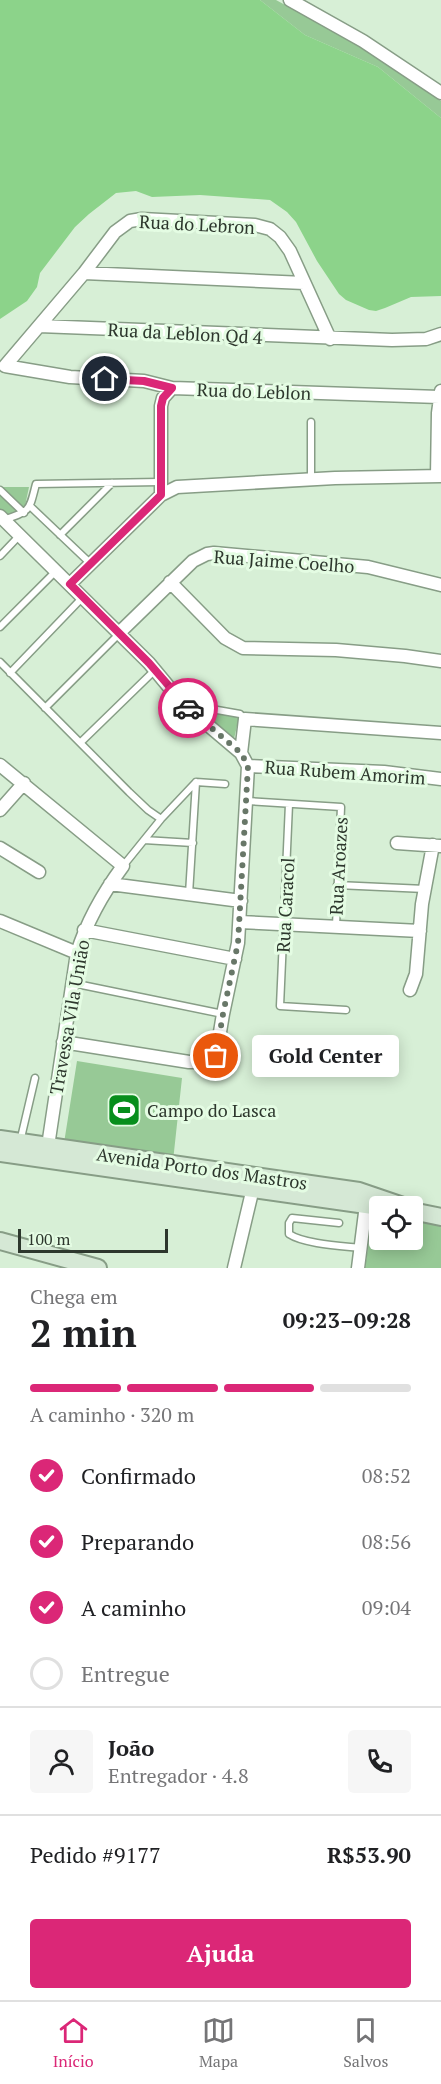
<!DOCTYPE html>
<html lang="pt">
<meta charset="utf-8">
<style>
body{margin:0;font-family:"PT Serif",serif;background:#f6f6f6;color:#202124;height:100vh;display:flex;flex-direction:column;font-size:22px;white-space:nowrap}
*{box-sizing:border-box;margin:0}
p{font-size:20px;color:#757577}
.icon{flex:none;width:33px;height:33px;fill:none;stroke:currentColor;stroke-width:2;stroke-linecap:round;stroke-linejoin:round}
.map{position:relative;height:1268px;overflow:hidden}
.details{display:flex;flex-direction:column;background:#fff;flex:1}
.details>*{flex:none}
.tools{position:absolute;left:369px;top:1196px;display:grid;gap:12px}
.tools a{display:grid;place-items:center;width:54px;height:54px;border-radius:6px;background:#fff;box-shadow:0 3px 15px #0003;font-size:30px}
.scale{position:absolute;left:18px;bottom:15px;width:150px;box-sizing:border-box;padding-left:6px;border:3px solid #2d372d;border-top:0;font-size:16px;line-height:21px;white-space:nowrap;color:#2d372d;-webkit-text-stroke:4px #e4fce3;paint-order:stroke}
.pin{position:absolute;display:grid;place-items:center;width:51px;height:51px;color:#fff;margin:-26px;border:3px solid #fff;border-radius:50%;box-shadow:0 2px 6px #0007}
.courier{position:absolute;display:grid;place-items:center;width:60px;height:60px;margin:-30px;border:4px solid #db2777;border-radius:50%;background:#fff;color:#222;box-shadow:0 2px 8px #0007}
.bubble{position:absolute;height:42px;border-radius:6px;background:#fff;box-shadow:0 3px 15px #0003;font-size:20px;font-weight:700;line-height:42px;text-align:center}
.summary em{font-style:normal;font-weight:700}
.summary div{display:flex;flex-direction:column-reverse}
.summary{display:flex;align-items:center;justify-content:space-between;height:102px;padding:0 30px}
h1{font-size:39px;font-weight:700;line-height:45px}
.bar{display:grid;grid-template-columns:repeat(4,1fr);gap:9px 6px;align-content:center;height:72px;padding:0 30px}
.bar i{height:8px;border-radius:4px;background:#e0e0e0}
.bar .active{background:#db2777}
.bar p{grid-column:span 4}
.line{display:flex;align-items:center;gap:15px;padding:0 30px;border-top:2px solid #e0e0e0}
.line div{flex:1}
.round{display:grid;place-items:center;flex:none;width:63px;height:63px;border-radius:6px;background:#f6f6f6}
ol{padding:0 30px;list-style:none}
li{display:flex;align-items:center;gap:18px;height:66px}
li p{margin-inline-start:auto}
li .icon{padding:6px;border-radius:50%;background:#db2777;color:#fff;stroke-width:4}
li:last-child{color:#757577}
li i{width:33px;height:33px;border:3px solid #e0e0e0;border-radius:50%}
.action{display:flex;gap:12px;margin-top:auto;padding:12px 30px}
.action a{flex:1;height:69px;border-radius:6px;background:#db2777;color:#fff;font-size:24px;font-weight:700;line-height:69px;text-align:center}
.tabs{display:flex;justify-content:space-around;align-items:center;height:84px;border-top:2px solid #e0e0e0;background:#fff;font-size:16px;color:#757577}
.tabs a{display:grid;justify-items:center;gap:3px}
.tabs .active{color:#db2777}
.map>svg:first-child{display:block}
.green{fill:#97c996}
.water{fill:#8cd38a}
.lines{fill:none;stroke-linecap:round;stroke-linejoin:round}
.service-casing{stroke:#879d86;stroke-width:9}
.minor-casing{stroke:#879d86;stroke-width:15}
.secondary-casing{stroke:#879d86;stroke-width:20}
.service{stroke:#fff;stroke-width:6}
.minor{stroke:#fff;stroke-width:12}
.secondary{stroke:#d5e8d5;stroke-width:16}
.done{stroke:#687768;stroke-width:6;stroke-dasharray:0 10.8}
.route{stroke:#db2777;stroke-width:8}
.labels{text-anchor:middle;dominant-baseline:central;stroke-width:6;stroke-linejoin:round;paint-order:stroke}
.street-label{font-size:18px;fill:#2d372d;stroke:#e4fce3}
.poi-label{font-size:18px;fill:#2d372d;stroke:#e4fce3;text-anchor:start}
</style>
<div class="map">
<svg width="441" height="1268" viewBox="0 0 441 1268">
<rect width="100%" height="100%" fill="#d7efd6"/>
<path class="green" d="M260,0H276L360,46L441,101V118L378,67L305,35Z
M3,487H29L25,506L9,521L0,512V490Z
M200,711L239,717L234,739L228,736Z
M77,1061L182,1078L173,1161L64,1143Z
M379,1215L380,1239H412L413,1219L441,1225V1268H365L371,1225Z"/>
<path class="water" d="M0,0H260L305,35L378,67L441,118V296L411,297L385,308L376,311L369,310L346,300L339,294L317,261L296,222L287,212L270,200L200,195L152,197L136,191L116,193L89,214L75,227L40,273L37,287L27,301L0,319Z"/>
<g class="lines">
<g class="service-casing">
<path id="service" d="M311,422V479
M0,490L24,513
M31,507L91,564
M3,520C31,511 29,511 36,484L160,482
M60,535L112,483
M0,556L19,536
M0,627L56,571
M0,662L129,792L148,810L161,819
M10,673L83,597
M189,705L240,714L245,719
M45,708L119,634
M81,742L154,671
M196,782L225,784
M247,801L341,807L336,926
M289,804L280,1006L346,1010
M144,840L193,843
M123,866L161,819L196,782
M337,885L425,889
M189,894L196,782
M72,983L223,1014
M20,1142L35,1078
M339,1223L292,1218L289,1223V1234C304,1244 342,1246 360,1248"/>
</g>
<g class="minor-casing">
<path id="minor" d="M290,0L363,41L441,93
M84,273L304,283
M39,326L392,340L426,339L441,334
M5,366L84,273L115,232L130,221L142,219L255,225L270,229L280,237L290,251L330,339
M5,366L70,377L144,381L172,388
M437,476L438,413L441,391
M161,495V406L163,398L172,388L439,397
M0,516L149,663L183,704L241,753L248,766
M170,582L225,638L243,648L336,650L405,656L441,661
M70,584L161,495L177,487L335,478L441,476
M119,633L193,561L207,554L214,553L368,567L441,585
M241,753L245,719L441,733
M0,765L123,866C103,893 87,921 77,953L48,1146
M248,766L384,772L441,779
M0,810L24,783
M397,843L440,846
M0,848L39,872
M110,884L241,901
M0,921L77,953
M240,922L420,931
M84,930L235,959
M410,990L416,974L422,904L433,845
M63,1042L189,1062H198L216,1056L223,1014L238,943L248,766
M234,1268L253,1188
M358,1268L366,1205"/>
</g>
<g class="secondary-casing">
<path id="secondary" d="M0,1139L359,1191L403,1206
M0,1153L380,1207
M412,1211L441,1217
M0,1241L98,1268"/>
</g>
<use href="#service" class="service"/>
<use href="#minor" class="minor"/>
<use href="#secondary" class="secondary"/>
</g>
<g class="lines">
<path class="done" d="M188,708L241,753L248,766L238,943L223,1014L216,1056"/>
<path class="route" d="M105,379L144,381L172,388L163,398L161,406V495L70,584L149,663L188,708"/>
</g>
<defs>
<g id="stadium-square" transform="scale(1.725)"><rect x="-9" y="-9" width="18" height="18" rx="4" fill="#078e1c" stroke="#e4fce3"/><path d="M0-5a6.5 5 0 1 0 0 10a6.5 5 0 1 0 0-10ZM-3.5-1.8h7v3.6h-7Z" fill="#fff"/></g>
</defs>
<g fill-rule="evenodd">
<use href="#stadium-square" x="124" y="1110"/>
</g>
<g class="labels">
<g class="street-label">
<text transform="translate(197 224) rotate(3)">Rua do Lebron</text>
<text transform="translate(185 333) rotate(3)">Rua da Leblon Qd 4</text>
<text transform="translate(254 391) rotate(2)">Rua do Leblon</text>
<text transform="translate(284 561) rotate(4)">Rua Jaime Coelho</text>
<text transform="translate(345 772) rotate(4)">Rua Rubem Amorim</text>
<text transform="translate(338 866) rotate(-87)">Rua Aroazes</text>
<text transform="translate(285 905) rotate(-87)">Rua Caracol</text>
<text transform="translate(69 1017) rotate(-80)">Travessa Vila União</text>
<text transform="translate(202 1168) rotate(8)">Avenida Porto dos Mastros</text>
</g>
<g class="poi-label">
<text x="147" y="1110">Campo do Lasca</text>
</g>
</g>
</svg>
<div class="tools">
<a><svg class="icon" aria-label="locate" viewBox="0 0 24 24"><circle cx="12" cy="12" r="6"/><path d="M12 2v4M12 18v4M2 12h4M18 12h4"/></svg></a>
</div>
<div class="scale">100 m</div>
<div class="pin" style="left:216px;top:1056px;background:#ea580c"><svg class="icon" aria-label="bag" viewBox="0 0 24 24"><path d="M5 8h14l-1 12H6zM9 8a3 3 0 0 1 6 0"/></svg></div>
<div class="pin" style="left:105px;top:379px;background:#1f2937"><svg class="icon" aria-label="home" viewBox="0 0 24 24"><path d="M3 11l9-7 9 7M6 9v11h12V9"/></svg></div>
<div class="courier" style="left:188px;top:708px"><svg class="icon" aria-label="car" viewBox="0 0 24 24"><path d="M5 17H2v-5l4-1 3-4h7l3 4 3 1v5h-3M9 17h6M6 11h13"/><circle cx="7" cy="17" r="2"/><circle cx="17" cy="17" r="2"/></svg></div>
<div class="bubble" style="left:252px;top:1035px;width:147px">Gold Center</div>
</div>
<section class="details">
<div class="summary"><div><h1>2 min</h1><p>Chega em</p></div><em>09:23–09:28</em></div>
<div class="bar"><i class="active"></i><i class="active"></i><i class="active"></i><i></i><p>A caminho · 320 m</p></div>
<ol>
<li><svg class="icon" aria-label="check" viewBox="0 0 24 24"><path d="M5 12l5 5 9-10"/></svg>Confirmado<p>08:52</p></li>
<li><svg class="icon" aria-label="check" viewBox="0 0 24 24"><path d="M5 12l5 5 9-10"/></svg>Preparando<p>08:56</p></li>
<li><svg class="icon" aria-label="check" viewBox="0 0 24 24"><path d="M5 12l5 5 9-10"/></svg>A caminho<p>09:04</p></li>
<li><i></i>Entregue</li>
</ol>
<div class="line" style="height:108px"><a class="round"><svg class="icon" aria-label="person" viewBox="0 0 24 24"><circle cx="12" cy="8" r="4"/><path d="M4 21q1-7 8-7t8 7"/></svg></a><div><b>João</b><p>Entregador · 4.8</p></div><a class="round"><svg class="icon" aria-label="phone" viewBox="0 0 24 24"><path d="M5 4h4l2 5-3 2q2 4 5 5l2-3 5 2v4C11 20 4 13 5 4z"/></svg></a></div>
<div class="line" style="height:78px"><div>Pedido #9177</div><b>R$53.90</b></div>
<div class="action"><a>Ajuda</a></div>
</section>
<nav class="tabs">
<a class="active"><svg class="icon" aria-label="home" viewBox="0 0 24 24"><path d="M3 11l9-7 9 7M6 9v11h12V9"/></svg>Início</a>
<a><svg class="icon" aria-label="map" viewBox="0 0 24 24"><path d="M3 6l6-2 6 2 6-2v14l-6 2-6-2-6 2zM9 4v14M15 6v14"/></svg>Mapa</a>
<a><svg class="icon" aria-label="saved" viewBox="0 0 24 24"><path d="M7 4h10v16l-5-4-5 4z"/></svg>Salvos</a>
</nav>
